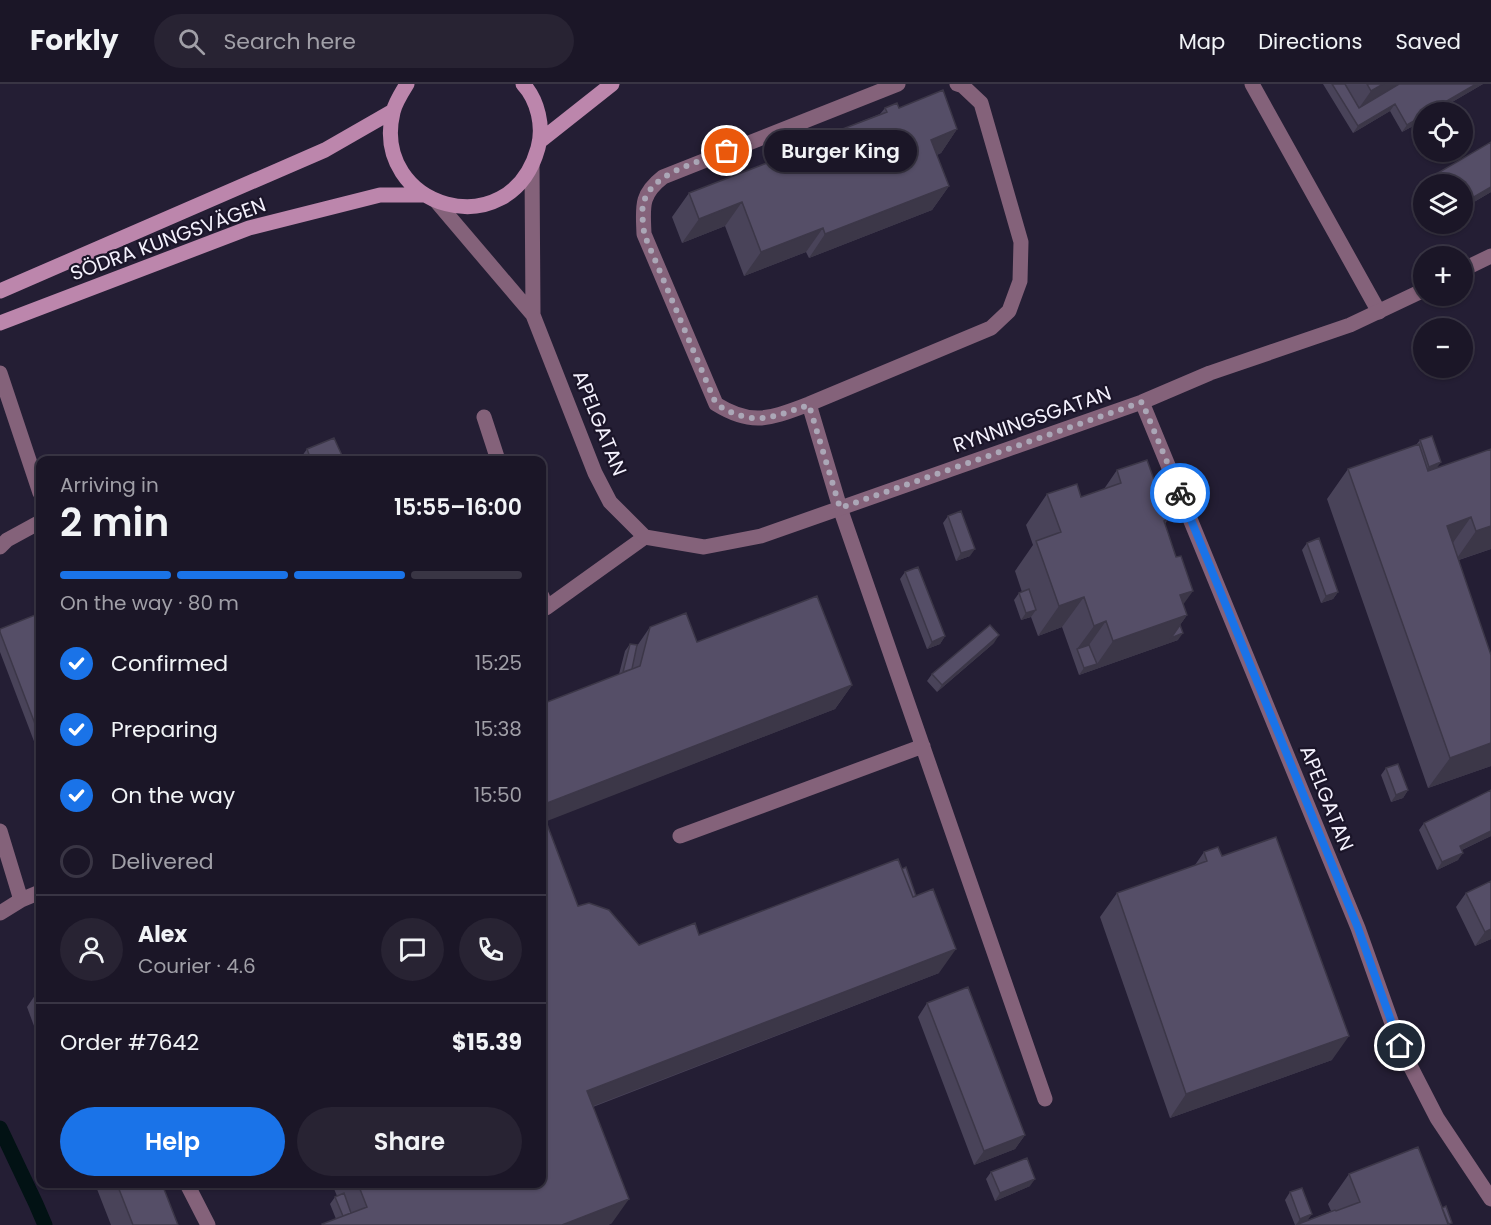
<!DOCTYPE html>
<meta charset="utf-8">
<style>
body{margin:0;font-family:Poppins,sans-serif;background:#282333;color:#f1f3f6;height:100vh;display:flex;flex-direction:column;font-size:22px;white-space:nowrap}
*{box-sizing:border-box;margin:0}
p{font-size:20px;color:#a09fa7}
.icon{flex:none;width:33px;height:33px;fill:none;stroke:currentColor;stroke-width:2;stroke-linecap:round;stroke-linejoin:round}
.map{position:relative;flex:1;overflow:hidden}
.drawer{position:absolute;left:36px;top:372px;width:510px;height:732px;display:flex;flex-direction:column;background:#1b1627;border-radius:12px;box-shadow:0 2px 4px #0004,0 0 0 2px #393544}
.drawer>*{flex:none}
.controls{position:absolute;left:1413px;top:18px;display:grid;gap:12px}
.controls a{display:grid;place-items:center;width:60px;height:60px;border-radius:50%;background:#1b1627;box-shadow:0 2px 4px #0004,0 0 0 2px #393544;font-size:30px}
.pin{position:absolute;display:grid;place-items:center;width:51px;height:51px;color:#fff;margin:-26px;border:3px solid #fff;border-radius:50%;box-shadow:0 2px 6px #0007}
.courier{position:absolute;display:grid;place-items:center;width:60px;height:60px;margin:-30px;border:4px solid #1a73e8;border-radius:50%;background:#fff;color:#222;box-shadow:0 2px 8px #0007}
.bubble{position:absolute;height:42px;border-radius:21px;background:#1b1627;box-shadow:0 2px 4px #0004,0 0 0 2px #393544;font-size:20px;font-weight:600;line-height:42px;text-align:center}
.overview em{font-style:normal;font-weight:600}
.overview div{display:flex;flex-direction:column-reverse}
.overview{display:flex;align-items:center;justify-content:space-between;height:102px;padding:0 24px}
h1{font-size:39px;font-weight:600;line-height:45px}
.bar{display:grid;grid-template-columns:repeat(4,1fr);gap:9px 6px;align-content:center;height:72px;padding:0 24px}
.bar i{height:8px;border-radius:4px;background:#393544}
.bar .active{background:#1a73e8}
.bar p{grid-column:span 4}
.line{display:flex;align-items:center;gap:15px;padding:0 24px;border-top:2px solid #393544}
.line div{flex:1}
.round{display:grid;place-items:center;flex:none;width:63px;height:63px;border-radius:32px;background:#282333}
ol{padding:0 24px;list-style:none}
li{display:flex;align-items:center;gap:18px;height:66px}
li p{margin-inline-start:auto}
li .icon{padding:6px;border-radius:50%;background:#1a73e8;color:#fff;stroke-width:4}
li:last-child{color:#a09fa7}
li i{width:33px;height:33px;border:3px solid #393544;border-radius:50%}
.button{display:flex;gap:12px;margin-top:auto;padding:12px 24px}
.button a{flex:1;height:69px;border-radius:36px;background:#1a73e8;color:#fff;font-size:24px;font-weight:600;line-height:69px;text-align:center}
.button a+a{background:#282333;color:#f1f3f6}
header{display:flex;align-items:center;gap:36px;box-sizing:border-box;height:84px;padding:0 30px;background:#1b1627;border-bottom:2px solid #393544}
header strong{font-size:28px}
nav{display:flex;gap:33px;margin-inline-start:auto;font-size:21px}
.search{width:420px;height:54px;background:#282333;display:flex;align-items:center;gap:15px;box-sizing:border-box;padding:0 21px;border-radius:33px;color:#a09fa7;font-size:22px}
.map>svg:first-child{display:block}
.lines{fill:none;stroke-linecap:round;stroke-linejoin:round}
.stream{stroke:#021214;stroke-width:15}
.service{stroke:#84627a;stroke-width:15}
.minor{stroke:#84627a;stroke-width:15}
.secondary{stroke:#bc86ac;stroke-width:15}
.wall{fill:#494359}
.shaded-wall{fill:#3c3748}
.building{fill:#554e67;stroke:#3c3748;stroke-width:1.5}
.done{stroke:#aba7b7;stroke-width:6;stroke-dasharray:0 10.8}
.route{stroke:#1a73e8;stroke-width:8}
.labels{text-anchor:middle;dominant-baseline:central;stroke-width:4.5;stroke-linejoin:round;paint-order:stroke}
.street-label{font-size:20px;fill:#f4f1fd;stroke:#1b1529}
</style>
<header>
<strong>Forkly</strong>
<div class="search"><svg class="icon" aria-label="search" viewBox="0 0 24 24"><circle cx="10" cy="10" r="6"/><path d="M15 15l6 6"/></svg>Search here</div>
<nav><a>Map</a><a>Directions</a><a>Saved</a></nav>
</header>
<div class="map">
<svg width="1491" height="1141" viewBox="0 0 1491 1141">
<rect width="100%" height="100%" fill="#241e34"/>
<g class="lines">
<path class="stream" d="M0,1044L36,1120L45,1141"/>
<path class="service" d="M898,0L663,93C640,111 643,123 644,150L716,320C753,343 771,334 809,320L991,244L1009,227L1020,197L1021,158L981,19L963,2L957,0
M1252,0L1379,228
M0,289L40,409
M809,320L840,424L1045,1015
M484,333L498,376
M0,463L7,456L40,438
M542,512L546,524L645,453
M0,747L21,816
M680,752L923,662
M0,829L21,816L40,808
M187,1100L208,1141"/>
<path class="minor" d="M532,82L533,231
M436,117L533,231L595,389L610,418L645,453L704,463L761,452L1142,318L1210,289L1350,241L1424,206
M1462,186L1491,172
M1142,318L1358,844L1400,962L1437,1034L1491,1115"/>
<path class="secondary" d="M407,0C402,8 395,19 393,28C370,124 510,165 538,64C544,43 538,16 523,0
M540,57L612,0
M0,207L325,66L393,27
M0,239L249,144L380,111H425"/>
</g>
<path class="wall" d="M1323,0H1483L1435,28H1424V36L1402,48L1390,27L1353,49Z
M885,24H899L957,45L941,69L937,71L949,102L932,126L809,174L806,168L744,192L725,142L682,159L672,133L689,109L804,65L814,51H827L880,30Z
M1491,58V108L1462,125V100H1426L1431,93Z
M1420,356L1437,384L1491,365V465L1459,476L1491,682L1428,704L1327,415L1348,385L1416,361Z
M307,365L344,376H303L302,372Z
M1117,386L1168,435L1165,440L1183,520L1187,531L1180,541L1178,556L1079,591L1062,543L1038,552L1031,533L1021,536L1014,516L1019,509L1022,508L1015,487L1033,461L1026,441L1047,410L1081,413L1104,405Z
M948,432L970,472L956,477L943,439Z
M1307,459L1338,508L1333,515L1321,519L1302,466Z
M905,488L945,552L940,560L927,565L900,495Z
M40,529V673L0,568V545Z
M650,543L697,558L852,601L835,625L545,737L578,822L639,861L699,851L939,889L593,1023L612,1139L608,1141H322L336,1135L330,1120L335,1113L337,1112L332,1100H542V620L619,590L625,567L630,560L637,562Z
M994,559L937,608L927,597L932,590Z
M1386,684L1408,706L1403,714L1391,718L1381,691Z
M1491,706V752L1462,766L1458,776L1437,786L1419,746L1424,739Z
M1204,768L1222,772L1332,976L1170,1034L1100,833L1117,809L1195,781Z
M1466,809L1491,855L1475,862L1456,823Z
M40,904V958L27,923Z
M927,919L1025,1051L1015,1065L974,1081L918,933Z
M991,1088L1030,1102L995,1117L986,1095Z
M1349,1090L1442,1124L1452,1139L1295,1141L1285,1116L1290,1108L1308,1136L1331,1127L1328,1120Z
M95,1100H162L178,1141H111Z"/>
<path class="shaded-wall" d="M1383,0H1406L1354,31L1371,7Z
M1476,0H1483L1435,28H1428Z
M1395,20L1390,27L1353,49L1358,42Z
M1424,31V36L1402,48L1407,41Z
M957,45L941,69L914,80L931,56Z
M949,102L932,126L809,174L825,150Z
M1491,103V108L1462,125V120Z
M742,118L725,142L682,159L699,135Z
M823,144L806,168L744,192L761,168Z
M1441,378L1436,385L1424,390L1429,383Z
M1471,433L1450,463L1447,442Z
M1491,442V465L1455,477L1476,447Z
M975,465L970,472L956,477L961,469Z
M1193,507L1172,536L1187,531L1171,554L1183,549L1178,556L1079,591L1084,584L1097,580L1113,557L1180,511Z
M1338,508L1333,515L1321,519L1326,512Z
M1084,513L1062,543L1038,552L1059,522Z
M1036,526L1031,533L1021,536L1026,529Z
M1106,537L1084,568L1077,565L1094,542Z
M999,551L994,559L937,608L942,601Z
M945,552L940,560L927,565L932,558Z
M852,601L835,625L542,739V721Z
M1491,659V682L1428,704L1450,674Z
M1408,706L1403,714L1391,718L1396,711Z
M1491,747V752L1455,769L1460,762Z
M1463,769L1458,776L1437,786L1442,778Z
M1491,845V855L1475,862L1485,848Z
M956,865L939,889L570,1031L587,1007Z
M1349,952L1332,976L1170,1034L1186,1010Z
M1025,1051L1015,1065L974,1081L984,1067Z
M1035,1095L1030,1102L995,1117L1000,1109Z
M629,1115L612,1139L608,1141H562Z
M1312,1130L1307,1137L1296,1141L1300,1135Z"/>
<path class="building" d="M1332,0H1345L1359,24L1399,0H1476L1428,28H1424V31L1407,41L1395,20L1358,42Z
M1367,0H1383L1371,7Z
M943,6L957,45L931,56L949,102L825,150L823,144L761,168L742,118L699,135L689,109L811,62L809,58L815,55L814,51L826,47L827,51L887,28L885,24L897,19L899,24Z
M1491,58V103L1462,120V100H1436L1431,93Z
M1432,352L1441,378L1429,383L1420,356Z
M334,354L344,376H311L307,365Z
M1419,360L1428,387L1491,365V442L1476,447L1471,433L1447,442L1491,571V659L1450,674L1348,385Z
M1147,376L1168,435L1164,437L1176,473L1181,472L1193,507L1180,511L1187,531L1113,557L1106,537L1094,542L1084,513L1059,522L1036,457L1061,448L1047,410L1077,400L1081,413L1121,399L1117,386Z
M961,427L975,465L961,469L948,432Z
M1319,454L1338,508L1326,512L1307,459Z
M918,483L945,552L932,558L905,488Z
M1029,505L1036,526L1026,529L1019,509Z
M817,512L852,601L542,721V620L640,582L650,543L686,529L697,558Z
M40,529V653L0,548V545Z
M990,541L999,551L942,601L932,590Z
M1180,541L1183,549L1171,554Z
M630,560L637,561L632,585L623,588Z
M1089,561L1097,580L1084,584L1077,565Z
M1398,680L1408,706L1396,711L1386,684Z
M1491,706V747L1460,762L1463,769L1442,778L1424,739Z
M542,727L578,822L589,819L609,826L639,861L695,839L699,851L898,775L913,813L933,805L956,865L587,1007L629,1115L562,1141H323L322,1140L367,1123L358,1100H542Z
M1276,753L1349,952L1186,1010L1117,809L1207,777L1204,768L1218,763L1222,772Z
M906,783L916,812L913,813L902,785Z
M1491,797V845L1485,848L1466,809Z
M968,903L1025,1051L984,1067L927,919Z
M1418,1063L1449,1141H1296L1335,1126L1336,1127L1360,1118L1349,1090Z
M1027,1074L1035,1095L1000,1109L991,1088Z
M117,1100H162L178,1141H133Z
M1302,1104L1312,1130L1300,1135L1290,1108Z
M344,1109L351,1129L343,1132L335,1113Z
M1446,1122L1452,1139L1448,1140L1442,1124Z"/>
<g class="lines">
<path class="done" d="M727,67C700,78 648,89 643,122C641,130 644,142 644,150L716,320C753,343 770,334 809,321L840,424L1142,318L1180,409"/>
<path class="route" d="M1180,409L1358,844L1400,962"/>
</g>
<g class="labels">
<g class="street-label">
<text transform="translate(168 155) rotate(-20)">SÖDRA KUNGSVÄGEN</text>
<text transform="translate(1032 335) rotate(-19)">RYNNINGSGATAN</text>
<text transform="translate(600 339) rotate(68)">APELGATAN</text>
<text transform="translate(1327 714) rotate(68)">APELGATAN</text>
</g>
</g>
</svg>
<div class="controls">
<a><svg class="icon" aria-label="locate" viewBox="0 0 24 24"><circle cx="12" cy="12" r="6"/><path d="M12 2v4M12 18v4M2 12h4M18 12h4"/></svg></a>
<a><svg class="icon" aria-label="layers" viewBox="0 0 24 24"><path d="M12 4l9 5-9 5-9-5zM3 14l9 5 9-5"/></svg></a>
<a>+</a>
<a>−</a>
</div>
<div class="pin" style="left:727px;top:67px;background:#ea580c"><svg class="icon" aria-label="bag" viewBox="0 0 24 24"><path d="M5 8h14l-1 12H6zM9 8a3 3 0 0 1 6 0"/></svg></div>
<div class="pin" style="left:1400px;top:962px;background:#1f2937"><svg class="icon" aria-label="home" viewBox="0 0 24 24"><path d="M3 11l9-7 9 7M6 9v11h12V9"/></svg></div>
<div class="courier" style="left:1180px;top:409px"><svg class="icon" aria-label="bike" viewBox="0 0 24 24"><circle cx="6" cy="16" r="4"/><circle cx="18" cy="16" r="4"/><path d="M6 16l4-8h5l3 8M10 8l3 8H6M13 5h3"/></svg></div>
<div class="bubble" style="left:764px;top:46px;width:153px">Burger King</div>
<section class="drawer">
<div class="overview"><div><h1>2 min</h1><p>Arriving in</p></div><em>15:55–16:00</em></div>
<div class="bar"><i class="active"></i><i class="active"></i><i class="active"></i><i></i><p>On the way · 80 m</p></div>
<ol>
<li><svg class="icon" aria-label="check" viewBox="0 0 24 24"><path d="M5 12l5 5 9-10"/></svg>Confirmed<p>15:25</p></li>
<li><svg class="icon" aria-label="check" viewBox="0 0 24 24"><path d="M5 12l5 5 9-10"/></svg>Preparing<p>15:38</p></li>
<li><svg class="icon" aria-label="check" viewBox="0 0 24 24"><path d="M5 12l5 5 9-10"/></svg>On the way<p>15:50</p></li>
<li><i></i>Delivered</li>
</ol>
<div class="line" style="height:108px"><a class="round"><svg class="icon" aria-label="person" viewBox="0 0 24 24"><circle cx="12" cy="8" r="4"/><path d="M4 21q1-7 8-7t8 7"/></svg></a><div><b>Alex</b><p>Courier · 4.6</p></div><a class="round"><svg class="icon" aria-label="chat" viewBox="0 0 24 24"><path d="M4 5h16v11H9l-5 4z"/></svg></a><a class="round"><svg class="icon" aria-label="phone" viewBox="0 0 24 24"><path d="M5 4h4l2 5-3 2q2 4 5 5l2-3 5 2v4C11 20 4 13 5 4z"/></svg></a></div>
<div class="line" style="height:78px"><div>Order #7642</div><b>$15.39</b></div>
<div class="button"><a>Help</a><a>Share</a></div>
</section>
</div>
